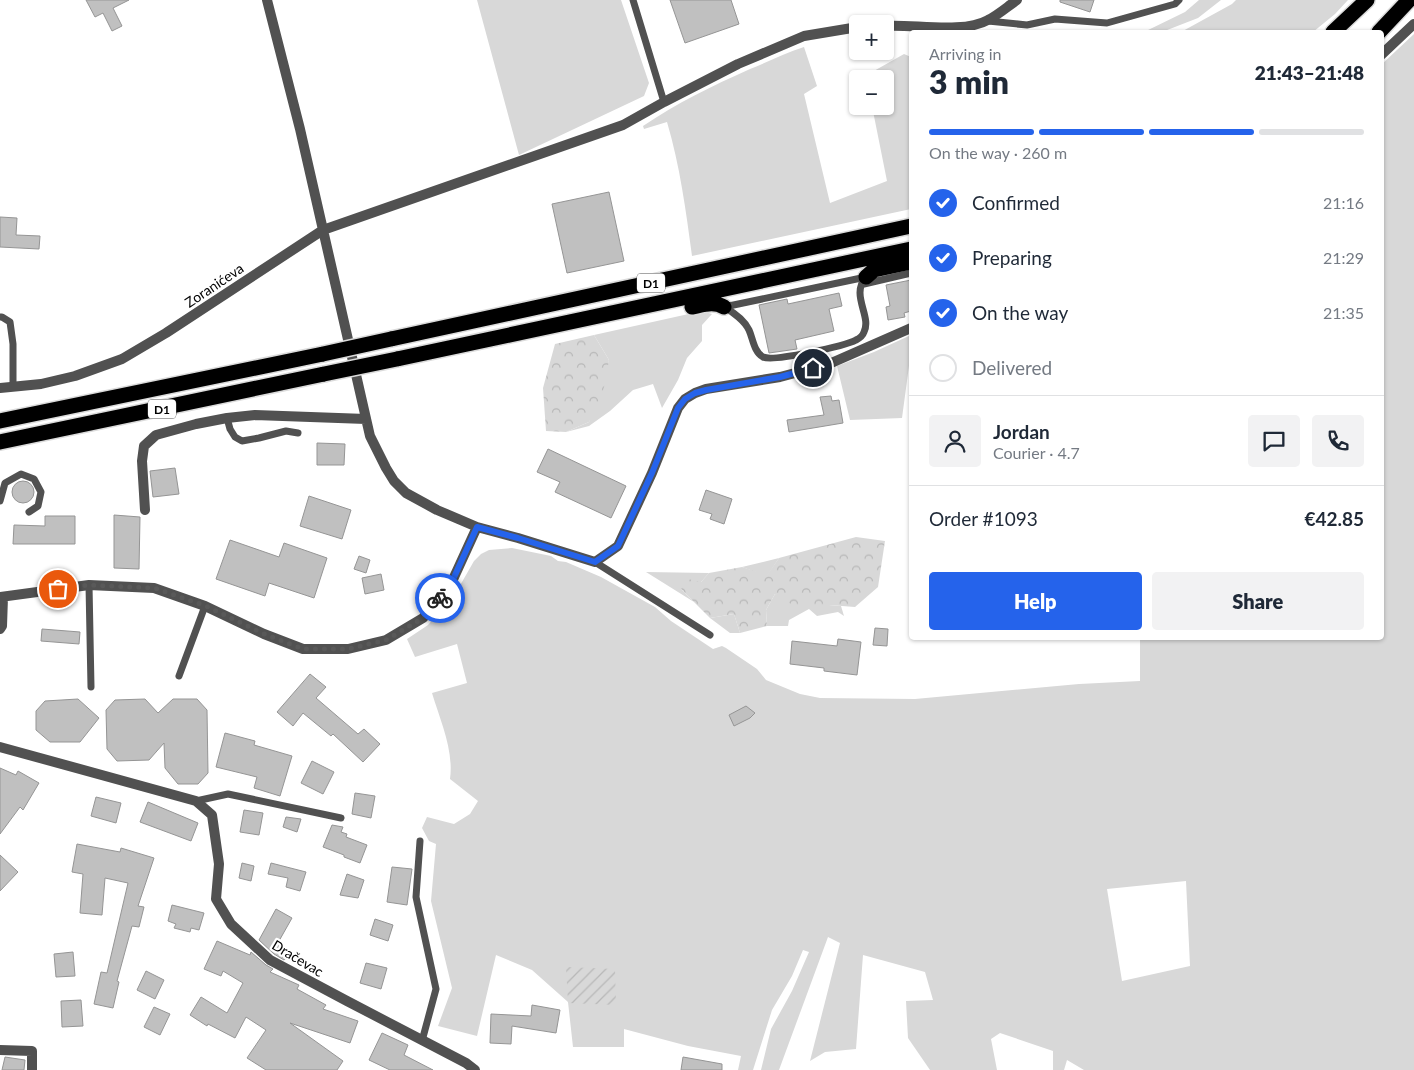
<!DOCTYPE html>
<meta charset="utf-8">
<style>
body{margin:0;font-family:Lato,sans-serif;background:#f2f2f3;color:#1f2937;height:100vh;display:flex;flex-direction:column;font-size:19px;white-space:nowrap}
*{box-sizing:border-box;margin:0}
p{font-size:16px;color:#747a83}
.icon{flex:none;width:28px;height:28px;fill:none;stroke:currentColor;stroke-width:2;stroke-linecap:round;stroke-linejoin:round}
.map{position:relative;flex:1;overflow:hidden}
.drawer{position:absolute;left:909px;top:30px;width:475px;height:610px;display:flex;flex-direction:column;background:#fff;border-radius:5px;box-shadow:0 1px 4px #0004}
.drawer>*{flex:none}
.fabs{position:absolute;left:849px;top:15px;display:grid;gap:10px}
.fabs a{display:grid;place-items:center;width:45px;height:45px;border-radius:5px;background:#fff;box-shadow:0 1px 4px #0004;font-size:25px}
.pin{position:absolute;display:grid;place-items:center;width:42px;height:42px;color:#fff;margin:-21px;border:2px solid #fff;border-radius:50%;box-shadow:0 1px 5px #0007}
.courier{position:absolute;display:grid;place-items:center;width:50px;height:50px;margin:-25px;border:4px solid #2563eb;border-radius:50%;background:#fff;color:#222;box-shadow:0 1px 6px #0007}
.head em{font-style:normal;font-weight:800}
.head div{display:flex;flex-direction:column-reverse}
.head{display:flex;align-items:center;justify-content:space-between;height:85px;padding:0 20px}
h1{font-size:32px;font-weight:800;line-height:38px}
.bar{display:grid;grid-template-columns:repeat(4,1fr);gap:8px 5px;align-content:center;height:60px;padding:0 20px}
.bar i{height:6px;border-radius:4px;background:#e0e1e3}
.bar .active{background:#2563eb}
.bar p{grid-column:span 4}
.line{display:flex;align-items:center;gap:12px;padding:0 20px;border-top:1px solid #e0e1e3}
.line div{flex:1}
.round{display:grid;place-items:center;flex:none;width:52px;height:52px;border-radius:5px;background:#f2f2f3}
ol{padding:0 20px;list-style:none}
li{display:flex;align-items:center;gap:15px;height:55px}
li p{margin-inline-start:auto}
li .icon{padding:5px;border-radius:50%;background:#2563eb;color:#fff;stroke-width:4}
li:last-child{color:#747a83}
li i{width:28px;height:28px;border:2px solid #e0e1e3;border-radius:50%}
.button{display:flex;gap:10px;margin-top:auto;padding:10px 20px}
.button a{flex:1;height:58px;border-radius:5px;background:#2563eb;color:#fff;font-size:20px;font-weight:800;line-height:58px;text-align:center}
.button a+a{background:#f2f2f3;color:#1f2937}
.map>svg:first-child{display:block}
.green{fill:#d8d8d8;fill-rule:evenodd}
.forest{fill:url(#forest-crowns)}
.garden{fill:url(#garden-furrows)}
.building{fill:#c0c0c0;stroke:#959595}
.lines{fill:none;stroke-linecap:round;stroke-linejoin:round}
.highway-casing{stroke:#dbdbdb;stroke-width:18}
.lane{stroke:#515151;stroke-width:7}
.street{stroke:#515151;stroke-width:10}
.highway{stroke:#000;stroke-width:15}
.highway-bridge-casing{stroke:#dbdbdb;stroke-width:18;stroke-linecap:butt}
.highway-bridge{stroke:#000;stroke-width:15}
.done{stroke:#595959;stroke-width:5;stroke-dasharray:0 9}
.route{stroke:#2563eb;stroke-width:6}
.labels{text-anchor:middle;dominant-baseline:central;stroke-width:4.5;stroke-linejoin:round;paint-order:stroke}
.shield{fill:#fff;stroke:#4c4c4c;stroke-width:1}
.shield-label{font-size:12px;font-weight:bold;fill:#000}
.street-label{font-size:14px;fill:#000;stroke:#fff}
</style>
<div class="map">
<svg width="1414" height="1070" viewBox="0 0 1414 1070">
<defs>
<pattern id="forest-crowns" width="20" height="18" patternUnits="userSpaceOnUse" patternTransform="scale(1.25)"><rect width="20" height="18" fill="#d8d8d8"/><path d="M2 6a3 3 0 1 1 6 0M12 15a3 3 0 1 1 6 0" fill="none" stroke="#b8b8b8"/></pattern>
<pattern id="garden-furrows" width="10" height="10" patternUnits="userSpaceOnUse" patternTransform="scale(1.25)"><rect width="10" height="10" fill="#d8d8d8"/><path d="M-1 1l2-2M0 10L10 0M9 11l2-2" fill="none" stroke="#b8b8b8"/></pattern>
</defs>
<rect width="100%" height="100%" fill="#fff"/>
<path class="green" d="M477,0H621L649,83L644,96L519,155Z
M1199,0H1221L1198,18L1162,32H1144L1185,12Z
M1236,0H1348L1335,14L1313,32H1181L1232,4Z
M1414,34V1070H1084L1067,1060L1064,1070H1053V1051L1000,1033L991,1039L997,1070H930L908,1038L906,1001L933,1000L925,972L863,955L856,1049L825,1052L810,1061L840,943L828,937L779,1070H761L771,1029L792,991L809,952L803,950L792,976L772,1010L753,1070H738L741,1056L688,1046L624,1029V1047H573L568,1002L532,970L496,955L477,1036L438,1026L452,988L431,901L436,844L429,841L422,828L427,817L454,824L470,814L478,801L450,779C454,750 440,720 432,693L467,683L457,644L415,657L407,639L428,625L445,606L458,589L474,561L481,554L489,550L512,548L551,556L558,561L566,562L601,577L655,607L671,621L713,649L722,646L726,648L757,669L766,680L800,694L820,698L915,699L1079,684L1140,681V638H1381V65ZM1186,881L1190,966L1122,981L1107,889Z
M804,47L817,86L804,94L830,203L887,181L872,106H885V79H866L865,76L904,54L911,57V209L692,256C686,211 680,166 667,122L644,129L643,126C677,103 712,86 750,69C768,62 785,53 804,47Z
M702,311L712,314L702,325V341L687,358L678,380L662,408L653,384L633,390L610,411L589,426L566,432L589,422L609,360L594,335Z
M911,335V351L902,418L850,420L837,366L874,352Z
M779,558L767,576L742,567Z
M646,572L709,573L701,582L681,589L694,602Z
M775,594L829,605L841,606L844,616L838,612L817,616L809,609L789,620L788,626H767L766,610Z
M734,614L740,633H730L710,618Z"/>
<path class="forest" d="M594,335L609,360L602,398L589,422L566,432L546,431L543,388L555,344Z
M856,537L885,541L878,587L855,607L829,605L794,606L775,594L766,610L767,626L740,633L734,614L710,618L681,589L688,579L701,582L709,573L742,567L767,575L779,558Z"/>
<path class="garden" d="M566,967L615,969L616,1005L568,1003Z"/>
<path class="building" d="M86,0H129L113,8L122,26L112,31L103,13L95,17Z
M670,0H731L739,24L685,43Z
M1060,0H1094L1090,12L1060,2Z
M609,192L624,261L567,273L552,204Z
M0,217L17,218L16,235L40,236L39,249L0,247Z
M911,280V311L904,313L905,317L888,320L886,307L890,306L886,285Z
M839,293L842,306L829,309L834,331L795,340L797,349L769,353L759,305L787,299L788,304Z
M831,396L832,401L839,400L843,423L789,432L787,420L824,415L820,397Z
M317,443L345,444L344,465H317Z
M548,449L626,486L611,518L555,492L560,482L537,472Z
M175,468L179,494L153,497L150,471Z
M12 492a11 11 0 1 1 22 0a11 11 0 1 1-22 0Z
M706,490L732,499L724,524L710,519L712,514L699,510Z
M309,496L351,510L342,539L300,526Z
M114,515L140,517L139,569L114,568Z
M45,516H75V544H13L14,525L45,526Z
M230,540L279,557L284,543L327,558L314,598L269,583L265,596L216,579Z
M359,556L370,560L366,573L354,569Z
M381,574L384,590L365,594L362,578Z
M875,628L888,629L887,646L873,645Z
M42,629L80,632L79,644L41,641Z
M838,639L861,642L857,675L824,671V668L790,664L792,641L837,646Z
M310,674L326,687L316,698L358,734L364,729L380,744L363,762L333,734L331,736L303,713L293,726L277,712Z
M78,699L99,718L80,742H50L36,730V711L45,701Z
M145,699L158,713L173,699H197L207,710L208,773L198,784H178L165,768L164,743L149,760L117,761L107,749L106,710L115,700Z
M746,706L755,713L750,718L734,726L729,715Z
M225,733L255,741L254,745L292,756L280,796L254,788L257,777L216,767Z
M312,761L334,772L323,794L301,783Z
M0,768L16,775L18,771L39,783L23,810L20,807L0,834Z
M355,793L375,796L371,818L352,814Z
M96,797L121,803L116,823L91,816Z
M148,802L198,823L191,841L140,822Z
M244,810L263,813L259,835L240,832Z
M286,817L301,819L297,832L283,827Z
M332,825L343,827L341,832L347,834L346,837L367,845L360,863L344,857V855L323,847Z
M77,844L120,852L121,848L154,858L138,906L144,907L139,927L132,926L117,981L119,982L113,1008L94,1004L101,972L107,973L128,883L105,878L102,915L80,913L83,874L72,872Z
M0,855L18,872L0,891Z
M242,863L254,866L251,881L239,878Z
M271,863L306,872L300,891L286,887L288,878L268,874Z
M392,867L412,869L407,905L387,902Z
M347,874L364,880L358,898L340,895Z
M172,905L204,913L199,930L191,928L190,932L174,928L176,924L168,921Z
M276,909L292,918L279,941L291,954L284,960L274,954L259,940Z
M375,919L393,925L388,941L370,935Z
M217,941L250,955L251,952L266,965L273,969L270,972L299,985L297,989L326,1005L323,1009L358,1021L350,1043L290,1023L343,1061L337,1070H266L247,1058L266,1030L246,1017L235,1038L208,1024L207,1026L190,1015L201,997L227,1013L243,983L223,971L221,976L204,969Z
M73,952L75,976L56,977L54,954Z
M366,963L387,968L381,989L360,983Z
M146,971L164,980L155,999L137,990Z
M81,1000L83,1026L62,1027L61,1001Z
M532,1005L560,1010L556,1033L512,1026L511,1044L490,1043L491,1014L531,1016Z
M154,1007L170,1014L160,1035L144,1027Z
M382,1033L408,1045L404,1055L433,1070H390L369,1060Z
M5,1057L25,1060L24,1070H2Z
M683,1057L722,1064V1070H681Z"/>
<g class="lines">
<g class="highway-casing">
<path id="highway" d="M1333,32L1367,0
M1379,32L1409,0
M866,277L874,270L911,262
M692,307C703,305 714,301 724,307
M391,339L911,226
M397,359L911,249
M0,421L323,354
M0,442L324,374"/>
</g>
<path class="lane" d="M633,0L664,102
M988,21L1027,25L1055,19L1107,23L1175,4L1179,0
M864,284L911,273
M724,307C733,312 745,321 749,330C753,339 754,352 763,357C773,362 845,346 856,340C860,338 863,335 864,332C872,316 850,295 866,277
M724,307L866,277
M0,317H2L10,322L13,344V387
M227,418L230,429L235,437L242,441L259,438L286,431L298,433
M0,501L5,483L21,474L34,479L41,492L38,506L29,512
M595,562L710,635
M89,585L91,687
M179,676L205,606
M196,801L228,794L341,818
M420,841L416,897L436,989L422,1041"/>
<path class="street" d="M267,0L300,129L370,436L386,468L394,481L406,493L437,510L477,527L518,538L595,562L618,546L652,473L678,408L685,399L695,393L706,389L780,377L829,364L911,328
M885,26C914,24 963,34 988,20C998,15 1007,7 1017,0
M1381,55L1414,24
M0,388L41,384L75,376L122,359L166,333L323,230L623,125L664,102L738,64L804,36L858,27
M145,510L142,461L144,446L156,435L196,424L227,418L255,415L366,419
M0,597L89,585L154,588L205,606L264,634L303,649H348L386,640L423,618L450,586L477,527
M0,629L2,626L3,597
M0,747L196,801L212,815L219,864L216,899L231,924L270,960L347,1001L466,1063L475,1070
M0,1050L32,1051V1070"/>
<use href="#highway" class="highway"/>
<g class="highway-bridge-casing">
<path id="highway-bridge" d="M323,354L391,339
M324,374L397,359"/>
</g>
<use href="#highway-bridge" class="highway-bridge"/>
</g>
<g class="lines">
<path class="done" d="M58,589L89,585L154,588L206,606L264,634L303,649H348L386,640L423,618L440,598"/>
<path class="route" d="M440,598L450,586L477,527L518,538L595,562L618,546L652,473L678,408L685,399L695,393L706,390L780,377L813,368"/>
</g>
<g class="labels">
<g class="shield">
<rect x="637" y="273.5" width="28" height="19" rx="4"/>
<rect x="148" y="399.5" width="28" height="19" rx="4"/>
</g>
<g class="shield-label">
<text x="651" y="283">D1</text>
<text x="162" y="409">D1</text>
</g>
<g class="street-label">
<text transform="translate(214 285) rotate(-34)">Zoranićeva</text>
<text transform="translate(298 958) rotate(31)">Dračevac</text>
</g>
</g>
</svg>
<div class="fabs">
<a>+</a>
<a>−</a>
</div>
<div class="pin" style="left:58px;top:589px;background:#ea580c"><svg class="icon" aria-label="bag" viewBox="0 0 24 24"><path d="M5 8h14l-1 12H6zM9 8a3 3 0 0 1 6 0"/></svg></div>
<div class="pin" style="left:813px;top:368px;background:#1f2937"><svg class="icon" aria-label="home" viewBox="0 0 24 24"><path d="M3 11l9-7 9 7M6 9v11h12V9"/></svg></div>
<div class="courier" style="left:440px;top:598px"><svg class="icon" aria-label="bike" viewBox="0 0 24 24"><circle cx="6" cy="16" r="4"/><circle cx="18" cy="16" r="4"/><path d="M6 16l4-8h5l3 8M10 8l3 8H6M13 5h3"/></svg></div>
<section class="drawer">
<div class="head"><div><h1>3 min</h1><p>Arriving in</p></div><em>21:43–21:48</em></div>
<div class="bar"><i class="active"></i><i class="active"></i><i class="active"></i><i></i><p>On the way · 260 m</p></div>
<ol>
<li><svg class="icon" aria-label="check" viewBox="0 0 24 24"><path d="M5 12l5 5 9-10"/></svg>Confirmed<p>21:16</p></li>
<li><svg class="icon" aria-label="check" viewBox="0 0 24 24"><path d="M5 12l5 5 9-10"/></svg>Preparing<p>21:29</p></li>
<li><svg class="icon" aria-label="check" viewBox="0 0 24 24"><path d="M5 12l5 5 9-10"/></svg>On the way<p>21:35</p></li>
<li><i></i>Delivered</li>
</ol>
<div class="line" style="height:90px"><a class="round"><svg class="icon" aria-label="person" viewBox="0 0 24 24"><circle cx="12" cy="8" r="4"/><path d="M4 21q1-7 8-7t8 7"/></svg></a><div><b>Jordan</b><p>Courier · 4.7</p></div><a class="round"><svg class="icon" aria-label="chat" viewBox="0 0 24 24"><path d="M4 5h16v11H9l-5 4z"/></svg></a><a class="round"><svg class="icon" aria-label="phone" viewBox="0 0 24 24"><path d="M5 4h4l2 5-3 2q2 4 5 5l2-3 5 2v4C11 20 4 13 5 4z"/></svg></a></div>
<div class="line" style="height:65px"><div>Order #1093</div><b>€42.85</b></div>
<div class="button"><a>Help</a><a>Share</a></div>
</section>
</div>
